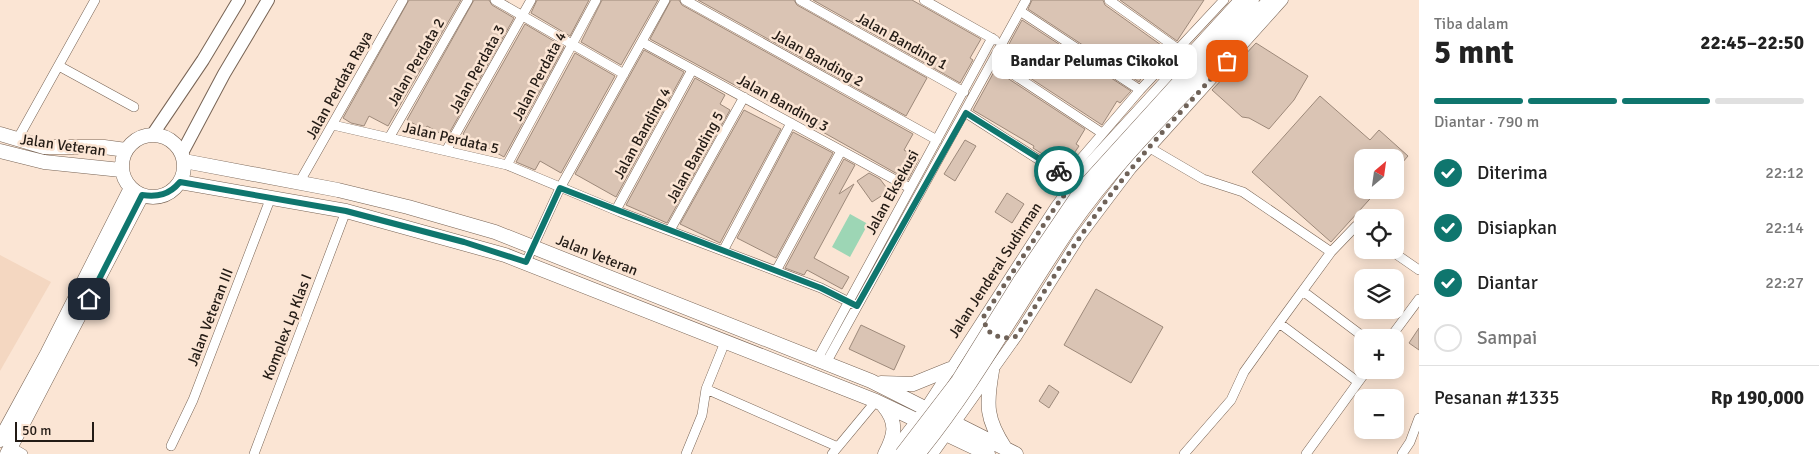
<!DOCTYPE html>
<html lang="id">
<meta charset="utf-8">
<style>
body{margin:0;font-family:Signika,sans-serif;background:#f6f6f6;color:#222;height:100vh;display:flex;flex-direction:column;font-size:19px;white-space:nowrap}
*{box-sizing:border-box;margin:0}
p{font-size:16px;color:#767676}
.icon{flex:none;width:28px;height:28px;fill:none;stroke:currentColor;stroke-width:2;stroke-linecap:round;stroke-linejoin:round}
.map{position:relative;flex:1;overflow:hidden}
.panel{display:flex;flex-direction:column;background:#fff;width:400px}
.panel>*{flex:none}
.needle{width:32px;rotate:29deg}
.controls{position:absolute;left:1354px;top:149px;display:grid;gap:10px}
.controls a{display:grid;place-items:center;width:50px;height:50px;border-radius:10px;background:#fff;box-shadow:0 2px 12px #0003;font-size:25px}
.scale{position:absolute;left:15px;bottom:12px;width:79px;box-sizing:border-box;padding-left:5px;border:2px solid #231b15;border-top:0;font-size:14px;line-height:18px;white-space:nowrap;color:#231b15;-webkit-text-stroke:4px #fbe5d4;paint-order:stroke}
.pin{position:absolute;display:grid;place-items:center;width:42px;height:42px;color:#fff;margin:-21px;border-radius:10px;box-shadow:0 2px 8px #0006}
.courier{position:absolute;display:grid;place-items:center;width:50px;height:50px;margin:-25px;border:4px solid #0f766e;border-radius:50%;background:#fff;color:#222;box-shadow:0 1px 6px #0007}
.bubble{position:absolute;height:35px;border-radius:10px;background:#fff;box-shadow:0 2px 12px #0003;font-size:16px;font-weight:800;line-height:35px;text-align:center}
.headline em{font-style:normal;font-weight:800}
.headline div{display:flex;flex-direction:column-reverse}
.headline{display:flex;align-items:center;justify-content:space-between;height:85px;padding:0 15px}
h1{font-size:32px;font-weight:800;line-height:38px}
.bar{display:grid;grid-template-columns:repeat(4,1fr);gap:8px 5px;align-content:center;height:60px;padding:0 15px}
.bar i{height:6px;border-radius:4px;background:#e0e0e0}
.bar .active{background:#0f766e}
.bar p{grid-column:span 4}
.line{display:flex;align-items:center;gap:12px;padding:0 15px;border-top:1px solid #e0e0e0}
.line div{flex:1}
ol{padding:0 15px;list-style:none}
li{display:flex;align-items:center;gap:15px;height:55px}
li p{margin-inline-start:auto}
li .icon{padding:5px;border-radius:50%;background:#0f766e;color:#fff;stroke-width:4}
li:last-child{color:#767676}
li i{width:28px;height:28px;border:2px solid #e0e0e0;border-radius:50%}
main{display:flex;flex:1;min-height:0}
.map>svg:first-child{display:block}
.built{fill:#f4d7c1}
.green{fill:#9dd6b5}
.building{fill:#dac4b4;stroke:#9d897a}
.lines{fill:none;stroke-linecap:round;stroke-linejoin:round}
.minor-casing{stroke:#786455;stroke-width:10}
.tertiary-casing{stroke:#786455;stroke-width:11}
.secondary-casing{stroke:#786455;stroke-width:14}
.primary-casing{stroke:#786455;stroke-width:15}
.minor{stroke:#fff;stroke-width:9}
.tertiary{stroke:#fff;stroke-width:10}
.secondary{stroke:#fff;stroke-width:12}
.primary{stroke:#fff;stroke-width:14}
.primary-bridge-casing{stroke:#786455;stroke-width:15;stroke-linecap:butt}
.primary-bridge{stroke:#fff;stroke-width:14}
.done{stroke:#6f6258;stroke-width:5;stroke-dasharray:0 9}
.route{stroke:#0f766e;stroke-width:6}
.labels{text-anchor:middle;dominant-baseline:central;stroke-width:5;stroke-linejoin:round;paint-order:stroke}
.street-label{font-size:15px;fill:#231b15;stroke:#fbe5d4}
</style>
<main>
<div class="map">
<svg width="1419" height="454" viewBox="0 0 1419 454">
<rect width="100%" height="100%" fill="#fbe5d4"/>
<path class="built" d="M0,255L51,282L0,371Z"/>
<path class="green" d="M850,214L868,224L850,257L832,247Z"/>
<path class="building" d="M409,0H461L388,126L369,116L364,126L351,123L343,118Z
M474,0H489L492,5L514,18L447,137L427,126L425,130L407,120Z
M537,0H589L570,36L531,13Z
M602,0H658L621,65L581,42Z
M671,0H679L682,5L913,134L904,150L919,159L908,180L741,86L740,88L650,39Z
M698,0H794L797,5L927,78L906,116Z
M813,0H912L981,39L970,58L973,60L960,83Z
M1032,0H1103L1105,5L1168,50L1158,61L1151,63L1139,82L1028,9Z
M1120,0H1204L1177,41Z
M1022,20L1131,91L1120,103L1117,101L1102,125L1001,59Z
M525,24L564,47L504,157L463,134Z
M1256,43L1308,76L1294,100L1269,129L1249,118L1242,117L1212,90Z
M644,50L684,72L616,197L575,174Z
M575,53L615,76L561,173L540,161L535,170L516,162Z
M995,70L1085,129L1076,144L1079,146L1064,168L1033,148L1034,146L973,110Z
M695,78L725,95L720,104L730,110L667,223L626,205Z
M1320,96L1370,140L1379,130L1408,156L1395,171V158H1362V190H1378L1331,242L1252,172Z
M744,110L781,129L720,243L680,224Z
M793,132L833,153L776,258L737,238Z
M965,140L976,146L955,181L944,174Z
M844,159L855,165L839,194L854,184L814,258L849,277L842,289L807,270L804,275L785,268Z
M869,173L880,179L889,191L872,202L857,181Z
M1007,193L1024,204L1012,223L995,212Z
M1096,289L1163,327L1131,383L1064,345Z
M861,325L905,346L894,370L849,349Z
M1419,328V350L1409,343Z
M1049,385L1059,392L1049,408L1039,401Z"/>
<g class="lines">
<g class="minor-casing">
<path id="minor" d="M495,0L624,74
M685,0L937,140
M800,0L964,92
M924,0L995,40
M1109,0L1178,49
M1020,11L1140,90
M642,42L910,188
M993,61L1102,133
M59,66L134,107
M966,113L1069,179
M333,125L507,165L620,212L821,288L857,306
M389,138L468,0
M17,140L95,0
M1150,148L1203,179L1243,192L1331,252
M446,151L531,0
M507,165L596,0
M1066,176L1140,90L1224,0
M299,183L403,0
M616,210L692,70
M670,230L744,97
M1390,250L1419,270
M723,251L791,123
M526,262L560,188L665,0
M776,271L841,151
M1304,292L1365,338
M1279,323L1358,382
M1390,338L1419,299
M817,360L992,38
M826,363L1026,0
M706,389L838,447
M171,446L193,400L271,197
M11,447L23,454
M254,454L346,211
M686,454L702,415L706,389L725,342
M832,454L876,401
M1184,454L1231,400L1244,372L1279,323L1331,252L1356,226L1362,230
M1306,454L1367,370
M1402,454L1410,442L1419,418"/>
</g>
<g class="tertiary-casing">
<path id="tertiary" d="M890,454L924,410L1056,206L1084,169L1239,0
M933,454L1017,336L1079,238L1103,206L1131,169L1283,0"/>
</g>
<g class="secondary-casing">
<path id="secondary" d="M153,134L203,60L239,0
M182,153L224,74L268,0"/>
</g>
<g class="primary-casing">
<path id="primary" d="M1181,80L1252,0
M1189,89L1270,0
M0,134L44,147H104L126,150
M122 166a31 31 0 1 1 62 0a31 31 0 1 1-62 0Z
M0,151L44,162L121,170
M184,161L338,190L408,207L495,232L871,381L1016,454
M180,182L346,211L505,255L876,401L988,454
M992,371C986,405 986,419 1005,448
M881,383L913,384L950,369
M883,405C898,423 895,435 885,454
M0,440L48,352L131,188
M7,454L142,195"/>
</g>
<use href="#minor" class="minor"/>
<use href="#tertiary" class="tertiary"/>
<use href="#secondary" class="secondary"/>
<use href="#primary" class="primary"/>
<g class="primary-bridge-casing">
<path id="primary-bridge" d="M902,454L958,381L1020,281L1083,188L1181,80
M918,454C976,383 1019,302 1070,227C1105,177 1147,132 1189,89"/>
</g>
<use href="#primary-bridge" class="primary-bridge"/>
</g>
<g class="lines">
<path class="done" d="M1059,171L1074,182L1056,206L984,316L986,329C995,337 1005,340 1017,336C1052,278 1088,221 1131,169C1161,132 1195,97 1227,61"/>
<path class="route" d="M89,299L142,195C158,197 169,195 180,182L346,211L464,242L526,262L560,188L821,288L857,306L966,113L1059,171"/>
</g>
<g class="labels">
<g class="street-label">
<text transform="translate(902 41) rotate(29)">Jalan Banding 1</text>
<text transform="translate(818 58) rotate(29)">Jalan Banding 2</text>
<text transform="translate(416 62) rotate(-60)">Jalan Perdata 2</text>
<text transform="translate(477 69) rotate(-61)">Jalan Perdata 3</text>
<text transform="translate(539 76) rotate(-62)">Jalan Perdata 4</text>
<text transform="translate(339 85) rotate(-61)">Jalan Perdata Raya</text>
<text transform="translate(783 103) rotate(29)">Jalan Banding 3</text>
<text transform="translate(642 133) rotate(-61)">Jalan Banding 4</text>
<text transform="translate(451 138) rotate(13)">Jalan Perdata 5</text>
<text transform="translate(63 145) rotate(8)">Jalan Veteran</text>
<text transform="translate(695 157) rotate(-61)">Jalan Banding 5</text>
<text transform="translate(892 192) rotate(-61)">Jalan Eksekusi</text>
<text transform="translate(597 255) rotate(22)">Jalan Veteran</text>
<text transform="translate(995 270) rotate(-57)">Jalan Jenderal Sudirman</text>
<text transform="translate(210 317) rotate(-69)">Jalan Veteran III</text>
<text transform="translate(287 327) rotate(-69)">Komplex Lp Klas I</text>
</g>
</g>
</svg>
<div class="controls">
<a><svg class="needle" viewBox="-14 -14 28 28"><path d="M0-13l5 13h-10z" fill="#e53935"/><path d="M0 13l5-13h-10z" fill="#767676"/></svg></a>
<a><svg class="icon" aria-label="locate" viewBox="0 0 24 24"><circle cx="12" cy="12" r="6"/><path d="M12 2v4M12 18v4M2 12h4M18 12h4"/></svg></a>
<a><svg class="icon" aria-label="layers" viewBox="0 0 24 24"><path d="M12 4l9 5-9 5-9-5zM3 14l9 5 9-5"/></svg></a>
<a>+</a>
<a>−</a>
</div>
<div class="scale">50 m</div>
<div class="pin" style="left:1227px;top:61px;background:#ea580c"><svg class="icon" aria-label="bag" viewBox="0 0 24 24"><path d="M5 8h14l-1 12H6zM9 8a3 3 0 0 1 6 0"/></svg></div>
<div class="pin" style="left:89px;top:299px;background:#1f2937"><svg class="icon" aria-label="home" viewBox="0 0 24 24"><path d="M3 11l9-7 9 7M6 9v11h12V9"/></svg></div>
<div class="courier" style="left:1059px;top:171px"><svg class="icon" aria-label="bike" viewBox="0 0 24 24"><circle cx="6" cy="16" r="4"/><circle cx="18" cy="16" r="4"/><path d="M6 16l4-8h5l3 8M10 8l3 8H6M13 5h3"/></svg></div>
<div class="bubble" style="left:992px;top:44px;width:205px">Bandar Pelumas Cikokol</div>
</div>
<section class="panel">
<div class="headline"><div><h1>5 mnt</h1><p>Tiba dalam</p></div><em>22:45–22:50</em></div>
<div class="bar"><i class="active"></i><i class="active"></i><i class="active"></i><i></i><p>Diantar · 790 m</p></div>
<ol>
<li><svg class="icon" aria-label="check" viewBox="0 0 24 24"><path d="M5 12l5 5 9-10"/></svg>Diterima<p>22:12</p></li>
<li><svg class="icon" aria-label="check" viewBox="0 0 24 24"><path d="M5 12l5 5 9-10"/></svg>Disiapkan<p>22:14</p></li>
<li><svg class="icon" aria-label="check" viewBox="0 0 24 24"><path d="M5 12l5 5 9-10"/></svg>Diantar<p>22:27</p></li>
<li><i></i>Sampai</li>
</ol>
<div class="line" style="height:65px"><div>Pesanan #1335</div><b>Rp 190,000</b></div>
</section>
</main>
